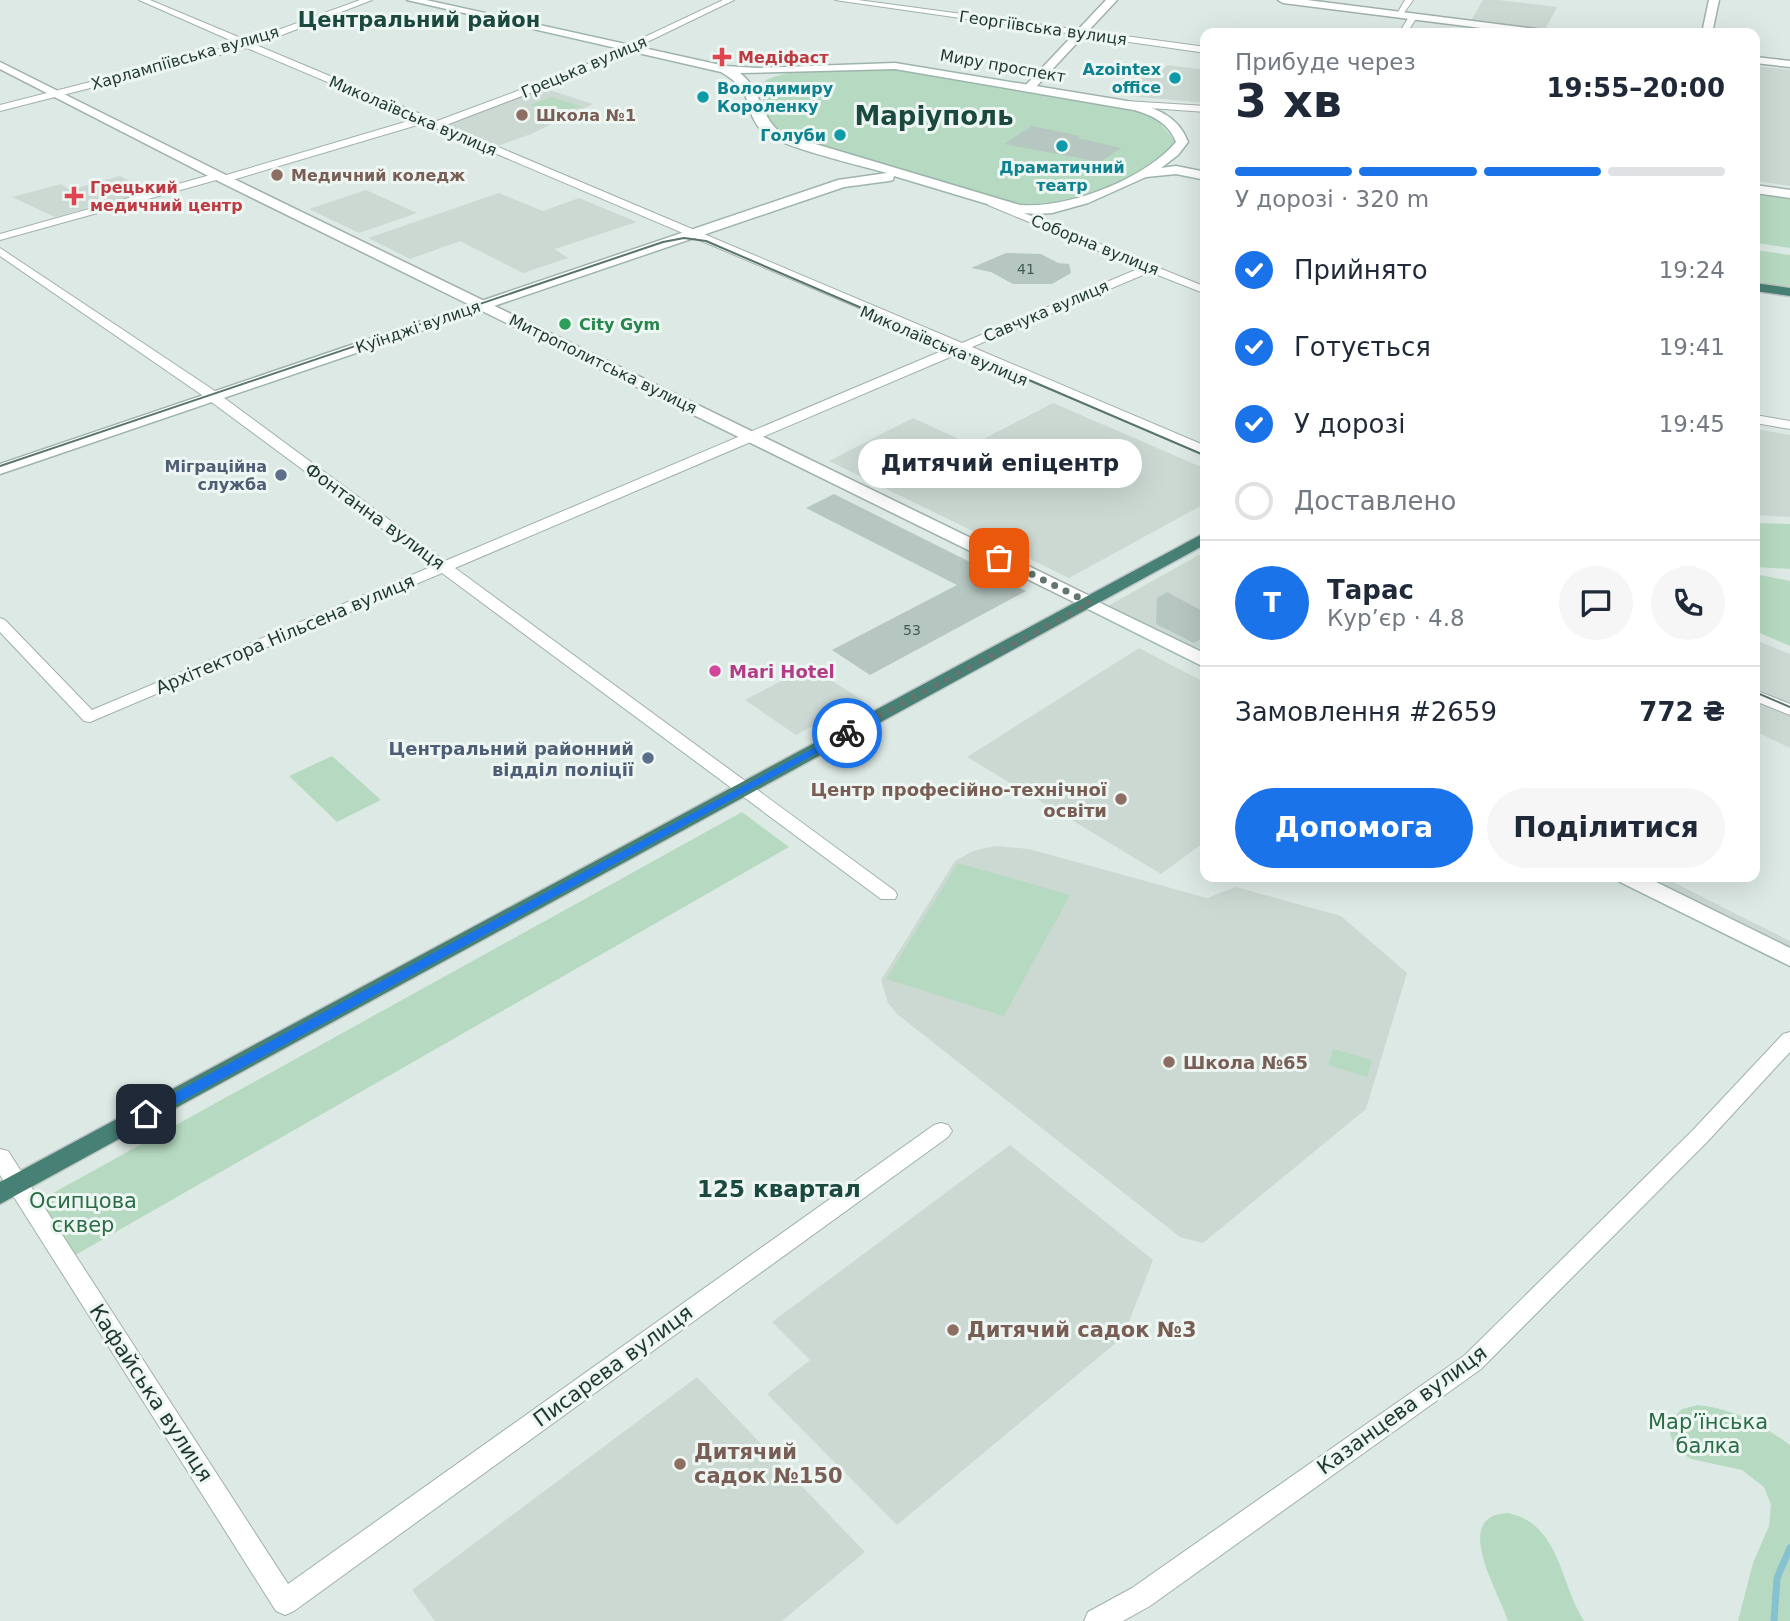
<!DOCTYPE html>
<html lang="uk">
<meta charset="utf-8">
<style>
body{margin:0;font-family:"DejaVu Sans",sans-serif;background:#f6f6f7;color:#1f2937;height:100vh;display:flex;flex-direction:column;font-size:26px;white-space:nowrap}
*{box-sizing:border-box;margin:0}
p{font-size:23px;color:#747a83}
.icon{flex:none;width:38px;height:38px;fill:none;stroke:currentColor;stroke-width:2;stroke-linecap:round;stroke-linejoin:round}
.map{position:relative;flex:1;overflow:hidden}
.sheet{position:absolute;left:1200px;top:28px;width:560px;height:854px;display:flex;flex-direction:column;background:#fff;border-radius:14px;box-shadow:0 7px 28px #0002}
.sheet>*{flex:none}
.pin{position:absolute;display:grid;place-items:center;width:60px;height:60px;color:#fff;margin:-30px;border-radius:14px;box-shadow:0 4px 10px #0006}
.courier{position:absolute;display:grid;place-items:center;width:70px;height:70px;margin:-35px;border:5px solid #1a73e8;border-radius:50%;background:#fff;color:#222;box-shadow:0 2px 9px #0007}
.bubble{position:absolute;height:49px;border-radius:24px;background:#fff;box-shadow:0 7px 28px #0002;font-size:23px;font-weight:700;line-height:49px;text-align:center}
.summary em{font-style:normal;font-weight:700}
.summary div{display:flex;flex-direction:column-reverse}
.summary{display:flex;align-items:center;justify-content:space-between;height:119px;padding:0 35px}
h1{font-size:46px;font-weight:700;line-height:52px}
.bar{display:grid;grid-template-columns:repeat(4,1fr);gap:10px 7px;align-content:center;height:84px;padding:0 35px}
.bar i{height:9px;border-radius:5px;background:#e0e1e3}
.bar .current{background:#1a73e8}
.bar p{grid-column:span 4}
.line{display:flex;align-items:center;gap:18px;padding:0 35px;border-top:2px solid #e0e1e3}
.line div{flex:1}
.round{display:grid;place-items:center;flex:none;width:74px;height:74px;border-radius:37px;background:#f6f6f7}
ol{padding:0 35px;list-style:none}
li{display:flex;align-items:center;gap:21px;height:77px}
li p{margin-inline-start:auto}
li .icon{padding:7px;border-radius:50%;background:#1a73e8;color:#fff;stroke-width:4}
li:last-child{color:#747a83}
li i{width:38px;height:38px;border:4px solid #e0e1e3;border-radius:50%}
.primary-button{display:flex;gap:14px;margin-top:auto;padding:14px 35px}
.primary-button a{flex:1;height:80px;border-radius:42px;background:#1a73e8;color:#fff;font-size:28px;font-weight:700;line-height:80px;text-align:center}
.primary-button a+a{background:#f6f6f7;color:#1f2937}
.map>svg:first-child{display:block}
.built{fill:#ccd9d3}
.green{fill:#b6dac1}
.lines{fill:none;stroke-linecap:round;stroke-linejoin:round}
.stream{stroke:#85c1ce;stroke-width:7}
.building{fill:#b6c6c0}
.minor-casing{stroke:#a0b0ab;stroke-width:2}
.tertiary-casing{stroke:#a0b0ab;stroke-width:3}
.secondary-casing{stroke:#9db4ac;stroke-width:3}
.trunk-casing{stroke:#bcc3c2;stroke-width:3}
.minor{fill:#fff;fill-rule:evenodd}
.tertiary{fill:#fff;fill-rule:evenodd}
.secondary{fill:#fff;fill-rule:evenodd}
.trunk{fill:#478074;fill-rule:evenodd}
.tram{stroke:#59746e;stroke-width:2}
.route{fill:#1a73e8}
.done{stroke:#627670;stroke-width:7;stroke-dasharray:0 12.6}
.health-dot{fill:#e0444e;stroke:#edf6f2;stroke-width:2.5}
.culture-dot{fill:#0f9aa8;stroke:#edf6f2;stroke-width:2.5}
.education-dot{fill:#8d6e63;stroke:#edf6f2;stroke-width:2.5}
.leisure-dot{fill:#2e9e5b;stroke:#edf6f2;stroke-width:2.5}
.service-dot{fill:#5c6f8a;stroke:#edf6f2;stroke-width:2.5}
.hotel-dot{fill:#d1479c;stroke:#edf6f2;stroke-width:2.5}
.labels{text-anchor:middle;dominant-baseline:central;stroke-width:6;stroke-linejoin:round;paint-order:stroke}
.number-label{font-size:14px;fill:#455c56}
.far-street-label{font-size:16px;fill:#1f3832;stroke:#edf6f2}
.far-health-label{font-size:16px;font-weight:bold;fill:#be3a42;stroke:#edf6f2;text-anchor:start}
.far-culture-label{font-size:16px;font-weight:bold;fill:#0d838f;stroke:#edf6f2;text-anchor:end}
.far-education-label{font-size:16px;font-weight:bold;fill:#785e54;stroke:#edf6f2;text-anchor:start}
.far-leisure-label{font-size:16px;font-weight:bold;fill:#27864d;stroke:#edf6f2;text-anchor:start}
.far-service-label{font-size:16px;font-weight:bold;fill:#4e5e75;stroke:#edf6f2;text-anchor:end}
.street-label{font-size:18px;fill:#1f3832;stroke:#edf6f2}
.hotel-label{font-size:18px;font-weight:bold;fill:#b23c85;stroke:#edf6f2;text-anchor:start}
.service-label{font-size:18px;font-weight:bold;fill:#4e5e75;stroke:#edf6f2;text-anchor:end}
.education-label{font-size:18px;font-weight:bold;fill:#785e54;stroke:#edf6f2;text-anchor:end}
.far-district-label{font-size:21px;font-weight:bold;fill:#1c493f;stroke:#edf6f2}
.near-park-label{font-size:21px;fill:#2b6d46;stroke:#edf6f2}
.near-education-label{font-size:21px;font-weight:bold;fill:#785e54;stroke:#edf6f2;text-anchor:start}
.near-street-label{font-size:21px;fill:#1f3832;stroke:#edf6f2}
.near-neighbourhood-label{font-size:23px;font-weight:bold;fill:#1c493f;stroke:#edf6f2}
.far-town-label{font-size:26px;font-weight:bold;fill:#1c493f;stroke:#edf6f2}
</style>
<div class="map">
<svg width="1790" height="1621" viewBox="0 0 1790 1621">
<rect width="100%" height="100%" fill="#dde9e4"/>
<path class="built" d="M1483,0H1498L1557,7L1545,30L1471,21Z
M1167,65L1206,70V103L1118,95L1131,80L1119,78L1122,74L1156,78Z
M1755,66L1790,70V186L1755,181Z
M543,88L593,104L531,134L495,147L444,126Z
M120,176L149,191L55,217L12,197L61,184L70,190Z
M366,190L417,213L359,233L309,209Z
M499,193L543,211L579,198L637,222L555,249L568,258L523,273L460,241L410,259L368,238Z
M1053,403L1206,469V503L1069,578L829,461L913,418L972,445Z
M1755,429L1790,435V517L1755,515Z
M1206,551V656L1108,606Z
M1755,640L1790,654V748L1755,731Z
M1139,648L1206,683V841L1161,874L967,757Z
M809,666L862,700L796,735L745,700Z
M995,846L1029,849L1207,898L1236,887L1341,916L1407,973L1366,1109L1203,1243L1180,1237L897,1014L888,1003L881,980L955,861L973,851Z
M1641,877H1663L1790,941V953Z
M1010,1145L1153,1260L1123,1337L897,1525L767,1394L810,1360L772,1322Z
M697,1377L865,1552L782,1621H435L412,1590Z"/>
<path class="green" d="M876,68L904,69L1136,110L1158,121L1176,142C1162,168 1091,197 1062,203C1050,206 1037,205 1024,206L792,138C763,127 765,113 761,86C768,67 855,69 876,68Z
M551,97L581,106L560,114L530,105Z
M1755,192L1790,196V248L1757,243L1756,250L1790,255V287L1755,282Z
M1755,523L1790,524V569L1755,567Z
M1755,574L1790,581V646L1755,631Z
M332,756L381,800L337,822L289,776Z
M742,812L789,847L72,1257L35,1203Z
M958,863L1070,895L1004,1016L886,979Z
M1333,1049L1372,1060L1367,1077L1328,1065Z
M1698,1405C1734,1409 1761,1424 1790,1445V1621H1738L1753,1563L1769,1526L1771,1505L1764,1487L1742,1470L1691,1459L1676,1449L1670,1434L1671,1420L1682,1409Z
M1508,1513C1560,1524 1559,1581 1584,1621H1508C1499,1592 1450,1515 1508,1513Z"/>
<g class="lines">
<path class="stream" d="M1774,1621L1777,1578L1790,1548"/>
</g>
<path class="building" d="M1032,126L1080,136L1078,138L1121,148L1100,162L1004,144Z
M1006,253L1041,254L1058,263L1069,264L1071,273L1052,284H1013L991,272L971,268Z
M834,494L986,570L1026,591L870,675L832,650L957,585L806,508Z
M1167,592L1206,613V636L1194,643L1156,624L1157,598Z"/>
<g class="lines">
<g class="minor-casing">
<path id="minor" d="M139,0H150L248,41L360,0H372L256,45L437,121L579,68L723,0H734L585,72L446,125L962,343L1140,268L988,205V201L992,200L1206,287V294L1150,272L972,347L1206,446V455L962,352L455,568L895,891L897,895L895,899H881L442,573L90,722L84,721L0,632V618L5,620L92,710L433,566L202,395L0,256V248L212,389L445,561L951,347L424,123L229,181L220,179L0,240V234L214,174L223,176L415,119L247,48L0,111V105L239,44Z
M835,0H858L1206,47V53Z
M1405,0H1413L1401,17H1395Z
M1410,15L1417,17L1407,33H1399Z
M1125,101L1206,106V112L1122,106L1120,104Z
M1755,415L1790,421V429L1755,423Z
M1755,690L1790,704V715L1755,701Z
M1790,1032V1052L1707,1142L1481,1369L1150,1606L1123,1621H1084L1088,1612L1132,1588L1465,1355L1693,1130L1783,1034Z
M941,1123L948,1125L952,1131L948,1137L294,1611L285,1615L276,1611L0,1175V1149L8,1151L288,1584L934,1125Z"/>
</g>
<g class="tertiary-casing">
<path id="tertiary" d="M1106,0H1117L1033,90H1025V86Z
M1278,0H1307L1544,30L1549,33H1521L1283,3Z
M1709,0H1719L1712,33H1702Z
M1755,57L1790,61V67L1755,63Z
M0,62L230,177L1096,599L1099,603L1096,607H1084L222,183L0,69Z"/>
</g>
<g class="secondary-casing">
<path id="secondary" d="M407,0H426L725,66L757,68L895,63L1127,101C1154,107 1178,115 1188,142L1178,155L1161,168L1176,166L1206,172V180L1176,174L1146,177L1088,203L1052,213L1036,214L1014,212L894,176L893,180L889,181L844,187L0,474V464L838,180L887,173C862,166 778,146 763,132C741,110 758,93 721,72ZM895,69L1134,110C1152,115 1169,123 1176,142C1145,179 1068,209 1020,205L782,134C760,118 762,90 740,73Z
M1755,185L1790,190V198L1755,193Z
M1090,598L1206,654V668L1084,607L1081,603L1084,599Z
M1617,877H1646L1790,948V966L1620,882Z"/>
</g>
<g class="trunk-casing">
<path id="trunk" d="M1755,283L1790,288V296L1755,291Z
M1206,532V544L0,1204V1182Z"/>
</g>
<use href="#minor" class="minor"/>
<use href="#tertiary" class="tertiary"/>
<use href="#secondary" class="secondary"/>
<use href="#trunk" class="trunk"/>
<path class="tram" d="M0,466L663,242L684,238L706,241L1206,456
M1755,692L1790,707"/>
</g>
<path class="route" d="M847,730L852,733L850,735L151,1118H141V1111Z"/>
<g class="lines">
<path class="done" d="M847,733L1090,603L999,558"/>
</g>
<g class="health-dot">
<path d="M718.5 46.5h7v7h7v7h-7v7h-7v-7h-7v-7h7z"/>
<path d="M70.5 185.5h7v7h7v7h-7v7h-7v-7h-7v-7h7z"/>
</g>
<g class="culture-dot">
<circle cx="1175" cy="78" r="7"/>
<circle cx="703" cy="97" r="7"/>
<circle cx="840" cy="135" r="7"/>
<circle cx="1062" cy="146" r="7"/>
</g>
<g class="education-dot">
<circle cx="522" cy="115" r="7"/>
<circle cx="277" cy="175" r="7"/>
<circle cx="1121" cy="799" r="7"/>
<circle cx="1169" cy="1062" r="7"/>
<circle cx="953" cy="1330" r="7"/>
<circle cx="680" cy="1464" r="7"/>
</g>
<circle class="leisure-dot" cx="565" cy="324" r="7"/>
<g class="service-dot">
<circle cx="281" cy="475" r="7"/>
<circle cx="648" cy="758" r="7"/>
</g>
<circle class="hotel-dot" cx="715" cy="671" r="7"/>
<g class="labels">
<g class="number-label">
<text x="1026" y="269">41</text>
<text x="912" y="630">53</text>
</g>
<g class="far-street-label">
<text transform="translate(1043 28) rotate(8)">Георгіївська вулиця</text>
<text transform="translate(185 58) rotate(-16)">Харлампіївська вулиця</text>
<text transform="translate(1003 66) rotate(10)">Миру проспект</text>
<text transform="translate(584 67) rotate(-23)">Грецька вулиця</text>
<text transform="translate(413 116) rotate(23)">Миколаївська вулиця</text>
<text transform="translate(1095 245) rotate(22)">Соборна вулиця</text>
<text transform="translate(1046 311) rotate(-23)">Савчука вулиця</text>
<text transform="translate(418 327) rotate(-19)">Куїнджі вулиця</text>
<text transform="translate(944 346) rotate(23)">Миколаївська вулиця</text>
<text transform="translate(603 364) rotate(26)">Митрополитська вулиця</text>
</g>
<g class="far-health-label">
<text x="738" y="57">Медіфаст</text>
<text x="90" y="187">Грецький<tspan x="90" dy="18">медичний центр</tspan></text>
</g>
<g class="far-culture-label">
<text x="1161" y="69">Azointex<tspan x="1161" dy="18">office</tspan></text>
<text x="717" y="88" text-anchor="start">Володимиру<tspan x="717" dy="18">Короленку</tspan></text>
<text x="826" y="135">Голуби</text>
<text x="1062" y="167" text-anchor="middle">Драматичний<tspan x="1062" dy="18">театр</tspan></text>
</g>
<g class="far-education-label">
<text x="536" y="115">Школа №1</text>
<text x="291" y="175">Медичний коледж</text>
</g>
<g class="far-leisure-label">
<text x="579" y="324">City Gym</text>
</g>
<g class="far-service-label">
<text x="267" y="466">Міграційна<tspan x="267" dy="18">служба</tspan></text>
</g>
<g class="street-label">
<text transform="translate(375 516) rotate(36)">Фонтанна вулиця</text>
<text transform="translate(285 634) rotate(-23)">Архітектора Нільсена вулиця</text>
</g>
<g class="hotel-label">
<text x="729" y="671">Mari Hotel</text>
</g>
<g class="service-label">
<text x="634" y="748">Центральний районний<tspan x="634" dy="21">відділ поліції</tspan></text>
</g>
<g class="education-label">
<text x="1107" y="789">Центр професійно-технічної<tspan x="1107" dy="21">освіти</tspan></text>
<text x="1183" y="1062" text-anchor="start">Школа №65</text>
</g>
<g class="far-district-label">
<text x="419" y="20">Центральний район</text>
</g>
<g class="near-park-label">
<text x="83" y="1201">Осипцова<tspan x="83" dy="24">сквер</tspan></text>
<text x="1708" y="1422">Мар’їнська<tspan x="1708" dy="24">балка</tspan></text>
</g>
<g class="near-education-label">
<text x="967" y="1330">Дитячий садок №3</text>
<text x="694" y="1452">Дитячий<tspan x="694" dy="24">садок №150</tspan></text>
</g>
<g class="near-street-label">
<text transform="translate(613 1366) rotate(-36)">Писарева вулиця</text>
<text transform="translate(151 1393) rotate(57)">Кафайська вулиця</text>
<text transform="translate(1402 1410) rotate(-36)">Казанцева вулиця</text>
</g>
<g class="near-neighbourhood-label">
<text x="779" y="1189">125 квартал</text>
</g>
<g class="far-town-label">
<text x="934" y="116">Маріуполь</text>
</g>
</g>
</svg>
<div class="pin" style="left:999px;top:558px;background:#ea580c"><svg class="icon" aria-label="bag" viewBox="0 0 24 24"><path d="M5 8h14l-1 12H6zM9 8a3 3 0 0 1 6 0"/></svg></div>
<div class="pin" style="left:146px;top:1114px;background:#1f2937"><svg class="icon" aria-label="home" viewBox="0 0 24 24"><path d="M3 11l9-7 9 7M6 9v11h12V9"/></svg></div>
<div class="courier" style="left:847px;top:733px"><svg class="icon" aria-label="bike" viewBox="0 0 24 24"><circle cx="6" cy="16" r="4"/><circle cx="18" cy="16" r="4"/><path d="M6 16l4-8h5l3 8M10 8l3 8H6M13 5h3"/></svg></div>
<div class="bubble" style="left:858px;top:439px;width:284px">Дитячий епіцентр</div>
<section class="sheet">
<div class="summary"><div><h1>3 хв</h1><p>Прибуде через</p></div><em>19:55–20:00</em></div>
<div class="bar"><i class="current"></i><i class="current"></i><i class="current"></i><i></i><p>У дорозі · 320 m</p></div>
<ol>
<li><svg class="icon" aria-label="check" viewBox="0 0 24 24"><path d="M5 12l5 5 9-10"/></svg>Прийнято<p>19:24</p></li>
<li><svg class="icon" aria-label="check" viewBox="0 0 24 24"><path d="M5 12l5 5 9-10"/></svg>Готується<p>19:41</p></li>
<li><svg class="icon" aria-label="check" viewBox="0 0 24 24"><path d="M5 12l5 5 9-10"/></svg>У дорозі<p>19:45</p></li>
<li><i></i>Доставлено</li>
</ol>
<div class="line" style="height:126px"><b class="round" style="background:#1a73e8;color:#fff">Т</b><div><b>Тарас</b><p>Кур’єр · 4.8</p></div><a class="round"><svg class="icon" aria-label="chat" viewBox="0 0 24 24"><path d="M4 5h16v11H9l-5 4z"/></svg></a><a class="round"><svg class="icon" aria-label="phone" viewBox="0 0 24 24"><path d="M5 4h4l2 5-3 2q2 4 5 5l2-3 5 2v4C11 20 4 13 5 4z"/></svg></a></div>
<div class="line" style="height:91px"><div>Замовлення #2659</div><b>772 ₴</b></div>
<div class="primary-button"><a>Допомога</a><a>Поділитися</a></div>
</section>
</div>
